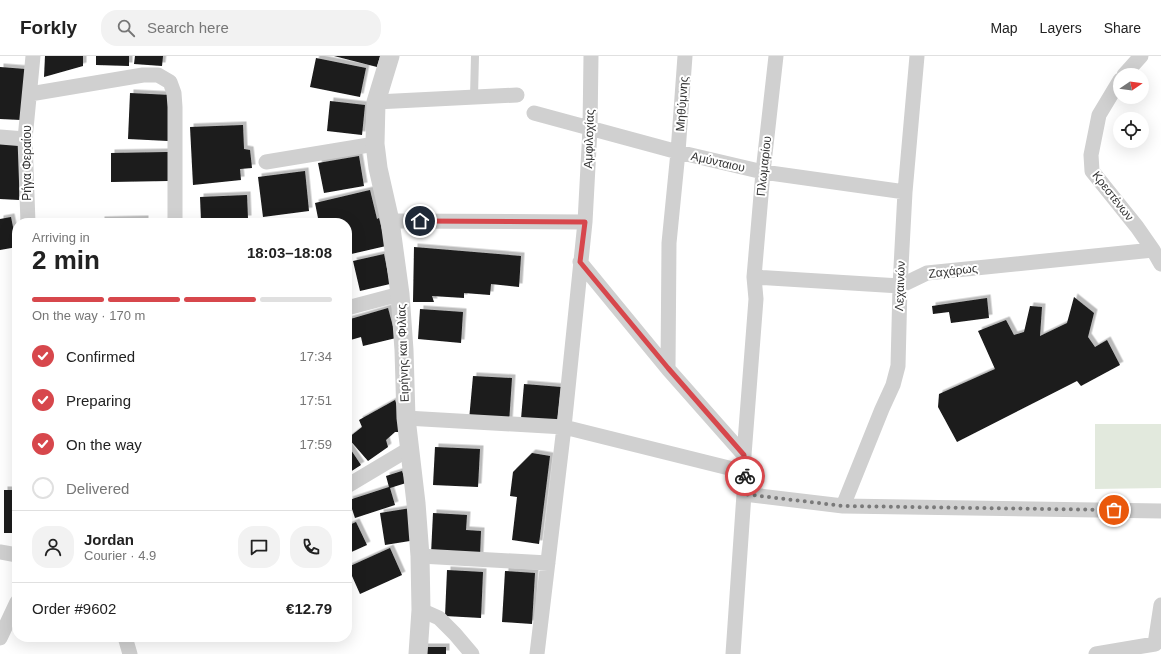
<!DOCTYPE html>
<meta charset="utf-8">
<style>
body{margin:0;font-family:Arial,sans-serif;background:#f2f2f2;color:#222;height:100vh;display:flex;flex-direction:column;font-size:15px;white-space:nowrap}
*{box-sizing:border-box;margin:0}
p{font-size:13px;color:#767676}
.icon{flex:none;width:22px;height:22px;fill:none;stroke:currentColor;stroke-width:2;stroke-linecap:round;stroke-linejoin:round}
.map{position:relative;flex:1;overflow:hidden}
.details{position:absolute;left:12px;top:162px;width:340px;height:424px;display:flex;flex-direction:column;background:#fff;border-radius:16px;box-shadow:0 4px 16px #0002}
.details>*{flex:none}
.needle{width:26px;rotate:77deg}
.tools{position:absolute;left:1113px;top:12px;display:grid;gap:8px}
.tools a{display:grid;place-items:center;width:36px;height:36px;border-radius:50%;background:#fff;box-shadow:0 4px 16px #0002;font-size:20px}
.pin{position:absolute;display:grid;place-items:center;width:34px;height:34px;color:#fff;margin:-17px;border:2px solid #fff;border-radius:50%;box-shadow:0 1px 4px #0007}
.courier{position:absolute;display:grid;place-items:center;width:40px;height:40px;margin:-20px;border:3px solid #d7474c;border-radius:50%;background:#fff;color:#222;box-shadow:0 1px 5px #0007}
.summary em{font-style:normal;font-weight:700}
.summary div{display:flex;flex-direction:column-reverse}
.summary{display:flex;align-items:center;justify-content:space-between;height:68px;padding:0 20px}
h1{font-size:26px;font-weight:700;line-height:30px}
.bar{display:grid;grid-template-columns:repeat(4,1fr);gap:6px 4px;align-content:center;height:48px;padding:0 20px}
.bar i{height:5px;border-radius:3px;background:#e0e0e0}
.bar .active{background:#d7474c}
.bar p{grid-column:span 4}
.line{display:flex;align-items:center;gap:10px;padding:0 20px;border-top:1px solid #e0e0e0}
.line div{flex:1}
.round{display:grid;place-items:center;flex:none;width:42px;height:42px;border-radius:16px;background:#f2f2f2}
ol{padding:0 20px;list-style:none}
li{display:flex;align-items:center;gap:12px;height:44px}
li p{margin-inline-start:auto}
li .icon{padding:4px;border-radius:50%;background:#d7474c;color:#fff;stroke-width:4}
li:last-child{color:#767676}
li i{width:22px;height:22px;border:2px solid #e0e0e0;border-radius:50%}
header{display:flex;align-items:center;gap:24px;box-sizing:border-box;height:56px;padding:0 20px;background:#fff;border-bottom:1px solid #e0e0e0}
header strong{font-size:19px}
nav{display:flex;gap:22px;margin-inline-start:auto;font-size:14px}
.search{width:280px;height:36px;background:#f2f2f2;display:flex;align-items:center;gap:10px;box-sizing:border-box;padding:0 14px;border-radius:16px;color:#767676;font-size:15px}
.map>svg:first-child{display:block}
.green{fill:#e2e9dd}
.building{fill:#1a1a1a;filter:url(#shadow)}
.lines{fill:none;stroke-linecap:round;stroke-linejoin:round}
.service{stroke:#d0d0d0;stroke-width:8}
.minor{stroke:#d0d0d0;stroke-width:15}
.tertiary{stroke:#d0d0d0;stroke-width:19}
.done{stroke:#7a7a7a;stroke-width:4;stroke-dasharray:0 7.2}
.route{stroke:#d7474c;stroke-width:5}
.labels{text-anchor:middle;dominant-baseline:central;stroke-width:4;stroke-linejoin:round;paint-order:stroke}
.street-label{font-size:12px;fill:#333;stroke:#fff}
</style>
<header>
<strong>Forkly</strong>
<div class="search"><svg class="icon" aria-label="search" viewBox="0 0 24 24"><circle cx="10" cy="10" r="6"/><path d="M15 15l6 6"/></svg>Search here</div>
<nav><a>Map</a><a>Layers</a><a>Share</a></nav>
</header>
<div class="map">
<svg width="1161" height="598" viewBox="0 0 1161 598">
<defs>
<filter id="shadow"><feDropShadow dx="3.5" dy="-3.5" stdDeviation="0" flood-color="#0004"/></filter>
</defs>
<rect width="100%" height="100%" fill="#fff"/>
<path class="green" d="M1095,368H1161V432L1095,433Z"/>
<path class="building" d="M45,0H83V10L44,21Z
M96,0H129V10L96,9Z
M135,0H163L162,10L134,8Z
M334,0H380L377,11Z
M316,2L366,12L360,41L310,31Z
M0,11L25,13L21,64L0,63Z
M130,37L170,39L168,85L128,83Z
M330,45L365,49L362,79L327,75Z
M243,69L244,93L250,94L252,112L240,113L241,124L193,129L190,71Z
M0,87L21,88L19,144L0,143Z
M168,96V125L111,126V97Z
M359,100L364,130L324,137L318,107Z
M305,115L309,155L263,161L258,121Z
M370,134L377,163L379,162L386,190L347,199V167H319L315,147Z
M247,139L248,163L201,165L200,141Z
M11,161L17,191L0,194V163Z
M145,163V167H101V164Z
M414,191L521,200L519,231L491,228L490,239L464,237V242L432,240L434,246H413Z
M384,198L390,228L360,235L353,205Z
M1074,241L1094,257L1088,281L1095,291L1107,284L1120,309L1081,330L1077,325L957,386L938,351L939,338L995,313L978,275L1006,264L1014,279L1024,276L1030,250L1042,251L1040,280L1067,267Z
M987,242L989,262L951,267L949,256L933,258L932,250Z
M388,252L396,282L363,290L361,281L347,285V264Z
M420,253L463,256L461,287L418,283Z
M473,320L512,322L509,367L469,364Z
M524,328L561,331L557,367L521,363Z
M395,344L398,353L400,376H395L386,384L388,391L368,405L348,382L362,371L359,364Z
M347,388L361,409L347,418Z
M435,391L480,393L478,431L433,429Z
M532,397L550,400L539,488L512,484L517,441L510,440L513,416Z
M402,415L406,427L390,432L395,449L355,462L349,444L389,431L386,420Z
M4,434H17V477H4Z
M411,452L416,484L385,489L380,457Z
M433,457L467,459L466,474L481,475L480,500L431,498Z
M356,466L367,489L347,498V470Z
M390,492L402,519L360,538L348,511Z
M447,514L483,516L481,562L445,560Z
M505,515L535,517L532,568L502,566Z
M424,591H446V598H424Z"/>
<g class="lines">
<path class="service" d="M474,41L475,0"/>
<path class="minor" d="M1124,19L1141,0
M1120,24L1099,59L1091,99L1092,115L1137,171L1153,194L1161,208
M30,38L143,19H158L170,26L174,37L175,51V167
M376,46L517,39
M534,57L678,96L763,116L905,136
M0,81L25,83
M266,106L375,88
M390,165L585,166
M28,167L25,83L33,0
M580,206L668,313L744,399
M754,221L900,230L927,217L1153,194
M347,252L400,238
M668,313L669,187L678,96L685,0
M406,362L564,371L745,416
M347,430L409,393
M744,438L843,450L1161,455
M843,450L882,353L893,329L898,310L900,230L905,136L917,0
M0,496L17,499
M420,500L548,507
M421,554L439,562L455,578L472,598
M125,581L130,598
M0,582L17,546
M537,598L564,371L585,166L590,73L591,0
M733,598L744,438V399L756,243L754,221L763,116L776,0
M1096,598L1155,588L1161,549"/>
<path class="tertiary" d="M390,0L376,46L375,88L378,112L390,165L400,238L404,294L406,362L416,447L420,500L421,554L418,598"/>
</g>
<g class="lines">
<path class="done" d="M745,420L744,438L843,450L1114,454"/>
<path class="route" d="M420,165L585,166L580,206L668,312L744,399L745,420"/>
</g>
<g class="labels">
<g class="street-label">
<text transform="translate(682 48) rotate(-86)">Μηθύμνης</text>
<text transform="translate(589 83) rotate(-88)">Αμφιλοχίας</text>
<text transform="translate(718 106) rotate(13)">Αμύνταιου</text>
<text transform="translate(27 107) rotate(-90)">Ρήγα Φεραίου</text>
<text transform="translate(764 110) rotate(-84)">Πλωμαρίου</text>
<text transform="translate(1113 140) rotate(52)">Κρεστένων</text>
<text transform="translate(953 215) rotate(-7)">Ζαχάρως</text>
<text transform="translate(900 230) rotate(-88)">Λεχαινών</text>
<text transform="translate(403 297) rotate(-92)">Ειρήνης και Φιλίας</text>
</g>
</g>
</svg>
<div class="tools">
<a><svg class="needle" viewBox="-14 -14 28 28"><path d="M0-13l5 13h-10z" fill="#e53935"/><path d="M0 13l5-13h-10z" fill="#767676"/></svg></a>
<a><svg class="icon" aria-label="locate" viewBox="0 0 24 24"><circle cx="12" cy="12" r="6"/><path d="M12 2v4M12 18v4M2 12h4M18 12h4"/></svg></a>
</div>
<div class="pin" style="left:1114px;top:454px;background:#ea580c"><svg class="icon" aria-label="bag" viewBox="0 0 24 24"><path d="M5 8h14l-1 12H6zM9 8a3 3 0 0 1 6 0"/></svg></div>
<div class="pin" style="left:420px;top:165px;background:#1f2937"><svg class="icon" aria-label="home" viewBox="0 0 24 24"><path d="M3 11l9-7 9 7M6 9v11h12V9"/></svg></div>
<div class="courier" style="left:745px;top:420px"><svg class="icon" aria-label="bike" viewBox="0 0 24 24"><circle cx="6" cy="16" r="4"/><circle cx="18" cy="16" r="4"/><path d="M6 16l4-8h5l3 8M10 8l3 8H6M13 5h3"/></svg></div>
<section class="details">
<div class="summary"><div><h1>2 min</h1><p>Arriving in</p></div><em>18:03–18:08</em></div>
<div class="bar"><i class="active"></i><i class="active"></i><i class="active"></i><i></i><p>On the way · 170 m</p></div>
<ol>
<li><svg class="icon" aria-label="check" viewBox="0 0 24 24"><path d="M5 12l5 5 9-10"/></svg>Confirmed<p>17:34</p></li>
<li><svg class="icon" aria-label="check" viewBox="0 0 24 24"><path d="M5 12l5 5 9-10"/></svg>Preparing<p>17:51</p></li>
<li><svg class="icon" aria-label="check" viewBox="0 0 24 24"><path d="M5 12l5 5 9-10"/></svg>On the way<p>17:59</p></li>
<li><i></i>Delivered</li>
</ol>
<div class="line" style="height:72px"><a class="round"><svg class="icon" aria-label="person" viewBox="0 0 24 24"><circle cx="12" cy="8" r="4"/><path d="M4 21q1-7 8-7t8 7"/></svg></a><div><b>Jordan</b><p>Courier · 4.9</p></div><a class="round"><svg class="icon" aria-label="chat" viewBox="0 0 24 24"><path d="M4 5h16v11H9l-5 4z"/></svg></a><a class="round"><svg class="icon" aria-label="phone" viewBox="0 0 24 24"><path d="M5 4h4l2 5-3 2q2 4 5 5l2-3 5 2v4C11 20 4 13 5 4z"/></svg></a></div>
<div class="line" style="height:52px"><div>Order #9602</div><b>€12.79</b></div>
</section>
</div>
